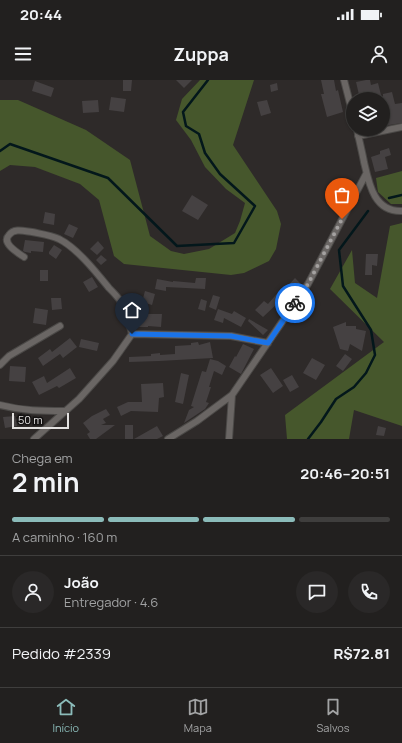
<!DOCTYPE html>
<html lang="pt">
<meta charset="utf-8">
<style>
body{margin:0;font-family:Manrope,sans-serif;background:#2a2828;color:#f1f3f6;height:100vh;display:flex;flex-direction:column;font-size:15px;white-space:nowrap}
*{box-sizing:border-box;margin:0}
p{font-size:13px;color:#a2a3a4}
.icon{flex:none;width:22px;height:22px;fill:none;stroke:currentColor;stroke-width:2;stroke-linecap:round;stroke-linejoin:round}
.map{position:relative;height:359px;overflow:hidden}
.side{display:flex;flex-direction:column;background:#22201f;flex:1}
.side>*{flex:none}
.controls{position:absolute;left:346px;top:12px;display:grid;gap:8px}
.controls a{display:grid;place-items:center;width:44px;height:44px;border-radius:50%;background:#22201f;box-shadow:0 1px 3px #0004,0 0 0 1px #3f3e3d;font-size:20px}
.scale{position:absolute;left:12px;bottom:10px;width:57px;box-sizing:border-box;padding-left:4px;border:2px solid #e3e1e0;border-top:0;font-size:11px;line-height:14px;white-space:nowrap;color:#e3e1e0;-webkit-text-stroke:3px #151313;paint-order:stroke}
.pin{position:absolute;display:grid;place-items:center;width:34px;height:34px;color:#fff;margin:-41px -17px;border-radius:50% 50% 50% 0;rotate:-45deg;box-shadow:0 0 4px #0007}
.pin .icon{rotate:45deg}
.courier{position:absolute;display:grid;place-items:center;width:40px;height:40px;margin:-20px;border:3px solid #1a73e8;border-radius:50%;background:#fff;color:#222;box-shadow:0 1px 5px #0007}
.headline em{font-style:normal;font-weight:700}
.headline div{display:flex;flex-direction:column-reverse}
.headline{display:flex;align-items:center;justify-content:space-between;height:68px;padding:0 12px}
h1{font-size:26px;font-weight:700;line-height:30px}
.bar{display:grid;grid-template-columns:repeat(4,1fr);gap:6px 4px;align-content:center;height:48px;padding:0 12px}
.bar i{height:5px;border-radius:3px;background:#3f3e3d}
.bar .selected{background:#8bbbb9}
.bar p{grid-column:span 4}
.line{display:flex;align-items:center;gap:10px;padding:0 12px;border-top:1px solid #3f3e3d}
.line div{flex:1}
.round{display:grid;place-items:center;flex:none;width:42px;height:42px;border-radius:21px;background:#2a2828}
.status{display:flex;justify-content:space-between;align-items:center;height:28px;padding:0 20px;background:#22201f;direction:ltr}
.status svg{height:11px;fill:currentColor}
header{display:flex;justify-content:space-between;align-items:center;height:52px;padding:0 12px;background:#22201f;font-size:18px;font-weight:700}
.dock{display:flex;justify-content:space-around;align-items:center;height:56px;border-top:1px solid #3f3e3d;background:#22201f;font-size:11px;color:#a2a3a4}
.dock a{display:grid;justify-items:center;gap:2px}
.dock .selected{color:#8bbbb9}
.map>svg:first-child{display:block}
.forest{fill:#46572c}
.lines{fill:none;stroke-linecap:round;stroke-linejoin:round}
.stream{stroke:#03171b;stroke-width:2.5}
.building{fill:#454142}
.street-casing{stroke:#4b4947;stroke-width:8}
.street{stroke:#6a6664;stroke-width:6}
.done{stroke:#a4a1a0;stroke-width:4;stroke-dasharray:0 7.2}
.route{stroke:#1a73e8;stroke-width:5}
</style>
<div class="status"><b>20:44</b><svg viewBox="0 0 49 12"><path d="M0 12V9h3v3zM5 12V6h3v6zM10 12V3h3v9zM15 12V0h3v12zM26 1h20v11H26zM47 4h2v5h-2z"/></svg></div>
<header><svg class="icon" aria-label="menu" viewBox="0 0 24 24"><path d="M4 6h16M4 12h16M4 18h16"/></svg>Zuppa<svg class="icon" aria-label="person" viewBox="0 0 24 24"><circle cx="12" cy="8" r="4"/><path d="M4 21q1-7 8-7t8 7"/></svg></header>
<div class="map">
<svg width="402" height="359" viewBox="0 0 402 359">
<rect width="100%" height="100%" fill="#2e2a29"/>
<path class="forest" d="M200,0H254L233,65L277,131L281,144L276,169L269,181L244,193L231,195L124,184L114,176L99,120L80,104L35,87L10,85L0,91V20H18L86,50L130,80L150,156L171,171L184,174L209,169L235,153L240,141L245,123L226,109L205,87L191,60L176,40L182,19Z
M402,91V124H391L378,112L376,98Z
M402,143V346L354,330L349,359H287L285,335L384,262L330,209L352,170L355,203L377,218L390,146Z"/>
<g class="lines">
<path class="stream" d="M0,71L10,64L108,98L177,166L234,163L255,126L220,94L205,73L199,54L186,46L183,32L208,0
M389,118L402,115
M308,359L321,342L336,319L354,307L366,293L375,275L371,250L343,206L339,170L368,131"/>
</g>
<path class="building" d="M123,0H132L131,11H123Z
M176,0H192L184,8Z
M321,0H334L336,11L338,10L343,32L327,37L321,14H324Z
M366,0H370L371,5L378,3L381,15L360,19L356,2Z
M35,1L54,8L51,17L32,11Z
M277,3L278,10L271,12L270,5Z
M392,12L395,24L402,23V43L383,46V14Z
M111,17L126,19L124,32L109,30Z
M98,20L99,32L83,33L82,21Z
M267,20L271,33L261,36L257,22Z
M389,68L391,75L385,77L388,89L375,92L371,77L380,74V71Z
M192,115L208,125L198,140L182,131Z
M45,132L55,134L54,145L43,143Z
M69,144L78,148L73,158L64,154Z
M25,160L44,162L43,172L31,171V173L25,172L23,171Z
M98,161L104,168L97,175L90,169Z
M54,165L62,170L56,179L49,174V172Z
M366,174H378L377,186L372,185V195H365Z
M101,175L107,180L101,185L96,180Z
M40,190H48V201H40Z
M92,197L98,207L89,212L83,202Z
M196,198H206L205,209L166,207V211L155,209L157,199L173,202V201L195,203Z
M295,198L301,204L292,214L291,213L281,224L279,222L263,237L255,230L264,221L268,224L281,209L283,211Z
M145,211L155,214L152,225L142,222Z
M213,215L220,217L216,230L209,227Z
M51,218H61L62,229L52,230Z
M201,219L207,221L205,231L198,229Z
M35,228L48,230L46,245L33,243Z
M218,229L232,234L234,231L246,238L241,247L224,238L223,243L214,240Z
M138,234H162L161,247L148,246V247H138Z
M249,239L268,250L263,255L248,241Z
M346,242V246H356V249L366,251L362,271L350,264L348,271L340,269L333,247Z
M70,258L77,267L63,278L60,274L43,286L38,278L50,269L52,272Z
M81,259L99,263L97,271L79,267Z
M198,262L199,265L210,262L213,278L159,281L129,282V277L151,276V274L160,273V275L175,274V266L191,265V263Z
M243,264L254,269L241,294L229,287L235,276L236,277Z
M345,274L352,279L343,291L336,286Z
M312,278L325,285L316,300L303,293Z
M210,279L218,281L226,286L222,295L214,291L209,307H211L206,322L209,323L205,329L184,343L189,330L194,327L191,326L202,291L206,292Z
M10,286L26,287L25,302L9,301Z
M70,288L76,298L59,308L57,306L39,315L32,302L44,296L47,303Z
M271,288L283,306L273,313L260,295Z
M181,293L189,295L183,324L175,322Z
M292,295L299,307L290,312L283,300Z
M163,303L164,317L159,318L158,332L131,331L121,336L117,327L128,322H142L141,304Z
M106,329L110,335L103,339L106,343L101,345H115L96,359H90L87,354L90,352L83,343L92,336Z
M15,336L17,346L5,348L3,337Z
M125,345H133V359H125Z
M157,346L163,356L157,359H134Z
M378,346L386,348L384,356L376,355Z"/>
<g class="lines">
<g class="street-casing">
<path id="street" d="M344,0L353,35
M357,49C359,60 362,71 364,82C369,104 374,132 402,131
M358,56L402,47
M24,177C18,173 1,163 9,155C14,148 24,151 32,152C41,154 50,155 59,159C77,168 96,192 109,208C113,212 118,217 121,222C127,232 129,243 132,254L113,281L79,319L34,359
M132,254L231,256L268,263
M0,285L9,276L60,246
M0,325C23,331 42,331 66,331
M168,359L197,341L232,315L308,204L366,94
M229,359L232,315"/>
</g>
<use href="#street" class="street"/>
</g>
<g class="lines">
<path class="done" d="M295,223L308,204L342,139"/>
<path class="route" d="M132,254L231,256L268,263L295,223"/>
</g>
</svg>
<div class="controls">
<a><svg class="icon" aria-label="layers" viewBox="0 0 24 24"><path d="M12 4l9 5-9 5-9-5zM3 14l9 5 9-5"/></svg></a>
</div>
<div class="scale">50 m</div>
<div class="pin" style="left:342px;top:139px;background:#ea580c"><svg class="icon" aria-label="bag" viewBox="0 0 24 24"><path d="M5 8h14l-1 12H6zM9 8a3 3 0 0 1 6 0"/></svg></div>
<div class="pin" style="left:132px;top:254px;background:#1f2937"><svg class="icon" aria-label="home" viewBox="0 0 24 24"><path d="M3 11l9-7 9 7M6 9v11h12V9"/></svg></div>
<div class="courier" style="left:295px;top:223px"><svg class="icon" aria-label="bike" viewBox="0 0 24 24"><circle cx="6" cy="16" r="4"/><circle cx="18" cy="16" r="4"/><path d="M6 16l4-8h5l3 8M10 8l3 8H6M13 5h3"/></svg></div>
</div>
<section class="side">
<div class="headline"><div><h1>2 min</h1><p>Chega em</p></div><em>20:46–20:51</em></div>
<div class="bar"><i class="selected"></i><i class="selected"></i><i class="selected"></i><i></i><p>A caminho · 160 m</p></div>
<div class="line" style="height:72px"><a class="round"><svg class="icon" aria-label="person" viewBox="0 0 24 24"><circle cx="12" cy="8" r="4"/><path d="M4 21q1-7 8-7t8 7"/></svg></a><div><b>João</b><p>Entregador · 4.6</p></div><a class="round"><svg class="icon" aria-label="chat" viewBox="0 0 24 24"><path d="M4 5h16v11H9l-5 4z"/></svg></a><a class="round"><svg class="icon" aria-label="phone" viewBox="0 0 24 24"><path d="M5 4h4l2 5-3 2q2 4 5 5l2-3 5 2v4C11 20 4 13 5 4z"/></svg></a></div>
<div class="line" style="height:52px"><div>Pedido #2339</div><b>R$72.81</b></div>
</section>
<nav class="dock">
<a class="selected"><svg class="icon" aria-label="home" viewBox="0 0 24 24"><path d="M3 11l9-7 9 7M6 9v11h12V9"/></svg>Início</a>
<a><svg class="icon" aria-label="map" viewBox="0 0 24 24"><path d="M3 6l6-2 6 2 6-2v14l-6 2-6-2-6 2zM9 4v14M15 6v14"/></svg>Mapa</a>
<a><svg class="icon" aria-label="saved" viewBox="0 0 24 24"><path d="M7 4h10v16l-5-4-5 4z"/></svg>Salvos</a>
</nav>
